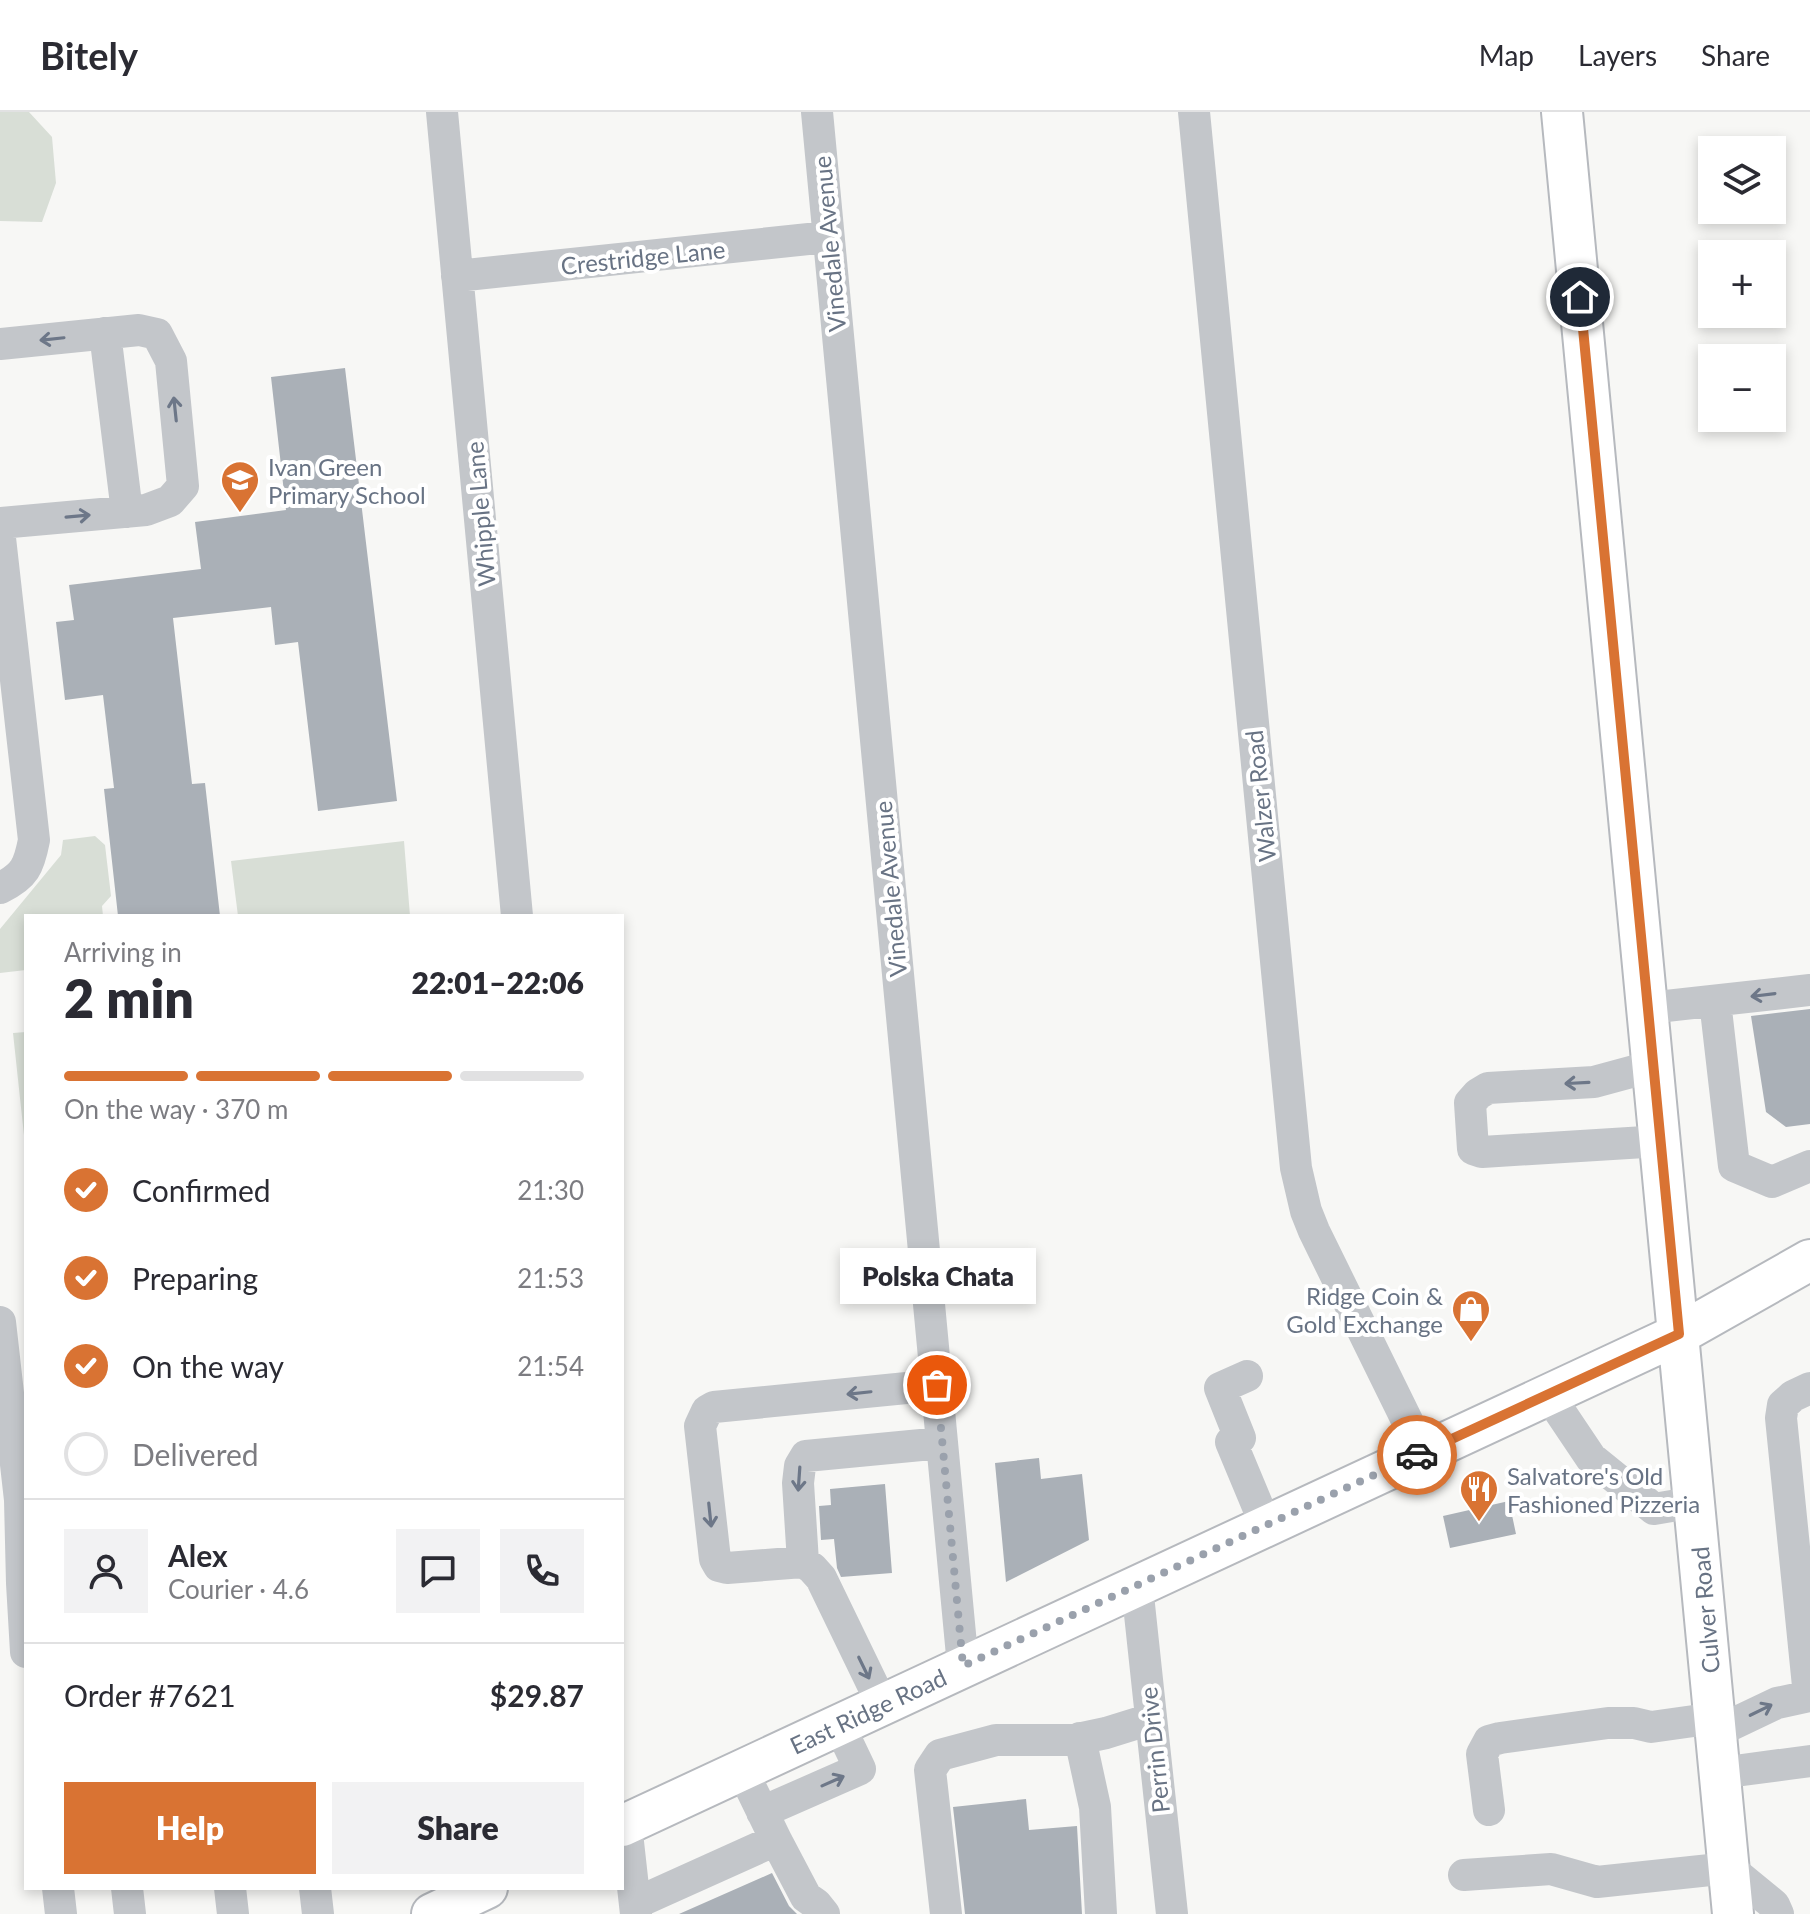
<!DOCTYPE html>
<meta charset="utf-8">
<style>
body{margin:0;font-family:Lato,sans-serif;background:#f2f2f3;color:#2b2b33;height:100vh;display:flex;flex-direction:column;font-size:30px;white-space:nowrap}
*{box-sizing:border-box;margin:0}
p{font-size:26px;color:#7c7c81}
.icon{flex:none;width:44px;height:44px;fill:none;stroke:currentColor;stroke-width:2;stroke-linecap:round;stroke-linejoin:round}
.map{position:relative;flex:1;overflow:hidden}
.panel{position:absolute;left:24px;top:802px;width:600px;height:976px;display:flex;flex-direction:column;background:#fff;border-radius:0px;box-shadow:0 4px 12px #0003}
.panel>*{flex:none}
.controls{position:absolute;left:1698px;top:24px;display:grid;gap:16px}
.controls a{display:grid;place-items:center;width:88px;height:88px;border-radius:0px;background:#fff;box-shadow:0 4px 12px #0003;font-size:40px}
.pin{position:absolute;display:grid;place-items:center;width:68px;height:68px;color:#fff;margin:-34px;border:4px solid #fff;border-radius:50%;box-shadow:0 2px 8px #0007}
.courier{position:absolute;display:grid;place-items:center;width:80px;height:80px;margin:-40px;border:6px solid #d97333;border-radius:50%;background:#fff;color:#222;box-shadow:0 2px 10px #0007}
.bubble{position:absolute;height:56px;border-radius:0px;background:#fff;box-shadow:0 4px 12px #0003;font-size:26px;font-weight:800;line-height:56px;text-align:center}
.head em{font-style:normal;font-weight:800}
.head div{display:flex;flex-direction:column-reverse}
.head{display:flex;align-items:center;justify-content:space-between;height:136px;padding:0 40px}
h1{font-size:52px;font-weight:800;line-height:60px}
.bar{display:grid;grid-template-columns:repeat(4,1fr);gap:12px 8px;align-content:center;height:96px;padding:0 40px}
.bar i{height:10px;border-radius:6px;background:#e1e1e2}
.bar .on{background:#d97333}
.bar p{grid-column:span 4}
.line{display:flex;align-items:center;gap:20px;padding:0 40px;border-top:2px solid #e1e1e2}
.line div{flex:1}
.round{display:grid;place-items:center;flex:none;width:84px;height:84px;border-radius:0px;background:#f2f2f3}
ol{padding:0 40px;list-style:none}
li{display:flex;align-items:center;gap:24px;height:88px}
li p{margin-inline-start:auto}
li .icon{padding:8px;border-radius:50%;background:#d97333;color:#fff;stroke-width:4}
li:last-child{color:#7c7c81}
li i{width:44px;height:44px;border:4px solid #e1e1e2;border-radius:50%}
.primary-button{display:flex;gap:16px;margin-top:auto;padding:16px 40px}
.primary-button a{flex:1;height:92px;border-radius:0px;background:#d97333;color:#fff;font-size:32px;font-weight:800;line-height:92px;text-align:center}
.primary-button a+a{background:#f2f2f3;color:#2b2b33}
header{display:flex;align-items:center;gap:48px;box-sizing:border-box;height:112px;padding:0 40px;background:#fff;border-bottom:2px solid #e1e1e2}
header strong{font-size:38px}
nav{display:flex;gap:44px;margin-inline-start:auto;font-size:28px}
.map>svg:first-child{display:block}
.green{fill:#d8ded6}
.building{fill:#aab0b7}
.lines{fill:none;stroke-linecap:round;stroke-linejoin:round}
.major-casing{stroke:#b6b9be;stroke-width:44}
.minor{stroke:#c3c6ca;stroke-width:32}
.major{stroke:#fff;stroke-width:40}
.oneway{stroke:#6d7788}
.done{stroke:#9aa1ac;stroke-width:8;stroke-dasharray:0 14.4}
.route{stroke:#d97333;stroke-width:10}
.labels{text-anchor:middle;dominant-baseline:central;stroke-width:8;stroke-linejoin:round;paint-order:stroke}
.street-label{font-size:24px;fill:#687384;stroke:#fff}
.poi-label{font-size:24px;fill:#687384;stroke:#fff;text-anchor:start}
</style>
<header>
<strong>Bitely</strong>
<nav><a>Map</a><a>Layers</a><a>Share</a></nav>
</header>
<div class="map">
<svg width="1810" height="1802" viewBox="0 0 1810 1802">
<rect width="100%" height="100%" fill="#f7f7f5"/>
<path class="green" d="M0,0H29L52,25L56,71L42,110L0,109Z
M95,724L105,733L111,784L102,794L103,804H26V858L0,861V817L61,743L63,728Z
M404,729L410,804H238L231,749Z
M26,920V1042L13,921Z"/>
<path class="building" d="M345,256L397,689L318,699L298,530L275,533L271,495L173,506L192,672L205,671L220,804H118L104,677L114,676L103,583L65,588L56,510L74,508L69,473L201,457L195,410L286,398L271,265Z
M1810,897V1012L1786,1015L1766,1000L1751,904Z
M1039,1346L1041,1367L1082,1362L1089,1428L1006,1470L995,1351Z
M885,1372L892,1461L841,1465L837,1456L834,1427L821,1428L819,1394L831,1393L830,1377Z
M1509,1389L1516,1422L1450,1436L1443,1404Z
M1026,1687L1029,1718L1077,1714L1082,1802H965L953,1695Z
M772,1761L789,1794L797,1802H679Z"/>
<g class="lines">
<g class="major-casing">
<path id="major" d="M1562,0L1733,1802
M622,1714L1679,1222L1810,1148
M432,1802L487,1776"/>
</g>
<path class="minor" d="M442,0L517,804
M817,0L963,1554
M1194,0L1296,1056L1306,1099L1314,1119L1423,1341
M457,164L828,125
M105,221L127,400
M0,232L139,218L157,222L171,249L183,374L170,389L146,398L0,411
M0,426L34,728C29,754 25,764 0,776
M1715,889L1734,1054L1772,1070L1810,1054
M1648,896L1810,878
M1653,954L1594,970L1488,976L1478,982L1470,991L1473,1037L1482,1040L1661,1029
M0,1210L20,1388L22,1471L26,1540
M1247,1264L1220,1276L1240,1326L1231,1330L1266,1414
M1548,1282L1591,1346L1654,1397L1695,1390
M803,1450L798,1371L800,1354L806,1344L942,1331
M1137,1474L1172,1802
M1809,1584L1781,1306L1783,1293L1793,1284L1810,1276
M882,1592L821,1466L812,1456L803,1450L727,1456L719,1454L715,1447L700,1314L707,1299L714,1295L937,1273
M1716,1620L1777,1591L1810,1584
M1080,1626L1095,1695L1101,1802
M1720,1661L1810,1649
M1489,1698L1482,1642L1489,1629L1500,1626L1608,1611H1634L1651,1615L1715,1606
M762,1700L860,1657L839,1613
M626,1712L636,1802
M776,1728L806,1785L816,1792L824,1802
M1464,1763L1551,1757L1597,1770L1729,1756L1774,1793L1778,1802
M58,1776L61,1802
M127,1776L130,1802
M230,1776L233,1802
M315,1776L318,1802
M636,1791L776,1728L742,1658
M946,1802L930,1658L940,1643L996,1628H1073L1106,1621L1151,1607"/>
<use href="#major" class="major"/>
</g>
<defs><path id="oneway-shaft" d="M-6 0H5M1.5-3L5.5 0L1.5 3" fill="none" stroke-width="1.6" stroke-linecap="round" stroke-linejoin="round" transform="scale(2)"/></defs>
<g class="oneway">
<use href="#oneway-shaft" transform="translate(52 227) rotate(174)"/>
<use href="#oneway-shaft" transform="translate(175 297) rotate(-96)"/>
<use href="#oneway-shaft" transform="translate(78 404) rotate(-5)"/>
<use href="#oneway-shaft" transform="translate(1763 883) rotate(173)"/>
<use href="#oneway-shaft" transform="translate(1577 971) rotate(177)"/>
<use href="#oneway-shaft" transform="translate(859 1281) rotate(174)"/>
<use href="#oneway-shaft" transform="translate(799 1367) rotate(94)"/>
<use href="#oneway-shaft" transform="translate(710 1403) rotate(84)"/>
<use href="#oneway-shaft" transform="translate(864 1556) rotate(64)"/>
<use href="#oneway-shaft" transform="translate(1761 1598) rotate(-26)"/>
<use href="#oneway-shaft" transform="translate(833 1669) rotate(-24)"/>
</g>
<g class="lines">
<path class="done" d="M937,1273L963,1554L1417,1343"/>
<path class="route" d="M1417,1343L1679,1222L1580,185"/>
</g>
<defs>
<g id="school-pin" transform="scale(2)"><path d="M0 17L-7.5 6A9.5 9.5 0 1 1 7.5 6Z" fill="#d97333" stroke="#fff"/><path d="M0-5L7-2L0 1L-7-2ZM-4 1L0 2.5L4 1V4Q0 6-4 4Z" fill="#fff"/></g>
<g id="shop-pin" transform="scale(2)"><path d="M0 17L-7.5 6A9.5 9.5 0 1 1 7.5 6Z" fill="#d97333" stroke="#fff"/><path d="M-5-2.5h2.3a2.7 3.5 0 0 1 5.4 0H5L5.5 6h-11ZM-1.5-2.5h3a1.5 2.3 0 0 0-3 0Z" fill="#fff"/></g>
<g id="restaurant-pin" transform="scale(2)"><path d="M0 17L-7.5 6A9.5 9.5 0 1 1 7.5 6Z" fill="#d97333" stroke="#fff"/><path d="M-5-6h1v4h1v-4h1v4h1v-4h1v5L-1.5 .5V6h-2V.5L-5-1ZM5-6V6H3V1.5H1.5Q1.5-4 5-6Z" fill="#fff"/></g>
</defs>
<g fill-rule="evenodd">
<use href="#school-pin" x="240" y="368"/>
<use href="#shop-pin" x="1471" y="1197"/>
<use href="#restaurant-pin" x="1479" y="1377"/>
</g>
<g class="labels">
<g class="street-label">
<text transform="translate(829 132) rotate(-95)">Vinedale Avenue</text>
<text transform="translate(643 145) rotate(-6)">Crestridge Lane</text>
<text transform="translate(480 402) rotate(-95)">Whipple Lane</text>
<text transform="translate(1260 684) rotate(-96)">Walzer Road</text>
<text transform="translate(890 777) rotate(-95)">Vinedale Avenue</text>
<text transform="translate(1705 1498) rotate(-95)">Culver Road</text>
<text transform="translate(868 1599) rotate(-25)">East Ridge Road</text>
<text transform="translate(1154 1638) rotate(-96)">Perrin Drive</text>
</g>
<g class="poi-label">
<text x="268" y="354">Ivan Green<tspan x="268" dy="28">Primary School</tspan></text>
<text x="1443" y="1183" text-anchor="end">Ridge Coin &amp;<tspan x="1443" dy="28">Gold Exchange</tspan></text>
<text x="1507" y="1363">Salvatore's Old<tspan x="1507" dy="28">Fashioned Pizzeria</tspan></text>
</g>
</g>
</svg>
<div class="controls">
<a><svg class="icon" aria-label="layers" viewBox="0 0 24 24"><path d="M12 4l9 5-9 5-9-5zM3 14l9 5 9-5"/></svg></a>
<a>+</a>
<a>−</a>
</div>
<div class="pin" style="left:937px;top:1273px;background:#ea580c"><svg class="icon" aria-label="bag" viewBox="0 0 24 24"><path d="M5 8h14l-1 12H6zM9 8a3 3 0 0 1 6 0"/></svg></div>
<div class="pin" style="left:1580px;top:185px;background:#1f2937"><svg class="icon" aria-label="home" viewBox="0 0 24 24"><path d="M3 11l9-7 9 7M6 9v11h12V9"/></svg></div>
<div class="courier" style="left:1417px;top:1343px"><svg class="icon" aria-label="car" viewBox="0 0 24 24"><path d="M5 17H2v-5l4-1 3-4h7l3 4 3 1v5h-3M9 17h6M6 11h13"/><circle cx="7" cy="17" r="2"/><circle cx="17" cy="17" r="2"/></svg></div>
<div class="bubble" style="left:840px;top:1136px;width:196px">Polska Chata</div>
<section class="panel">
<div class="head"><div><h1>2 min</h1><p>Arriving in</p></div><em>22:01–22:06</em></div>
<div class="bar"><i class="on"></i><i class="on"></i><i class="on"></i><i></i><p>On the way · 370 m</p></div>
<ol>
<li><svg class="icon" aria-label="check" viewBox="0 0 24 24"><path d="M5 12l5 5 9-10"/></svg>Confirmed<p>21:30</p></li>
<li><svg class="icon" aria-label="check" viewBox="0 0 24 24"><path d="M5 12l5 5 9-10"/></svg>Preparing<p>21:53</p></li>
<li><svg class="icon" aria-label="check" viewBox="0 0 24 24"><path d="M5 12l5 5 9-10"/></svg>On the way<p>21:54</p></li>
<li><i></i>Delivered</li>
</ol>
<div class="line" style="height:144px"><a class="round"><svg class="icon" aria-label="person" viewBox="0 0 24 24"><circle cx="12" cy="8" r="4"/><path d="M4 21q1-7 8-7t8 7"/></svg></a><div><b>Alex</b><p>Courier · 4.6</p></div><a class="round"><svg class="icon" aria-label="chat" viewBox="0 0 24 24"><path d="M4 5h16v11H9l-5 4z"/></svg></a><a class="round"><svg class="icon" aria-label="phone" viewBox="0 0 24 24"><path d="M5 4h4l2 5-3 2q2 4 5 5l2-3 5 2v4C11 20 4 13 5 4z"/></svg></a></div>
<div class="line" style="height:104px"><div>Order #7621</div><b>$29.87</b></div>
<div class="primary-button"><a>Help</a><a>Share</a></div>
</section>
</div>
